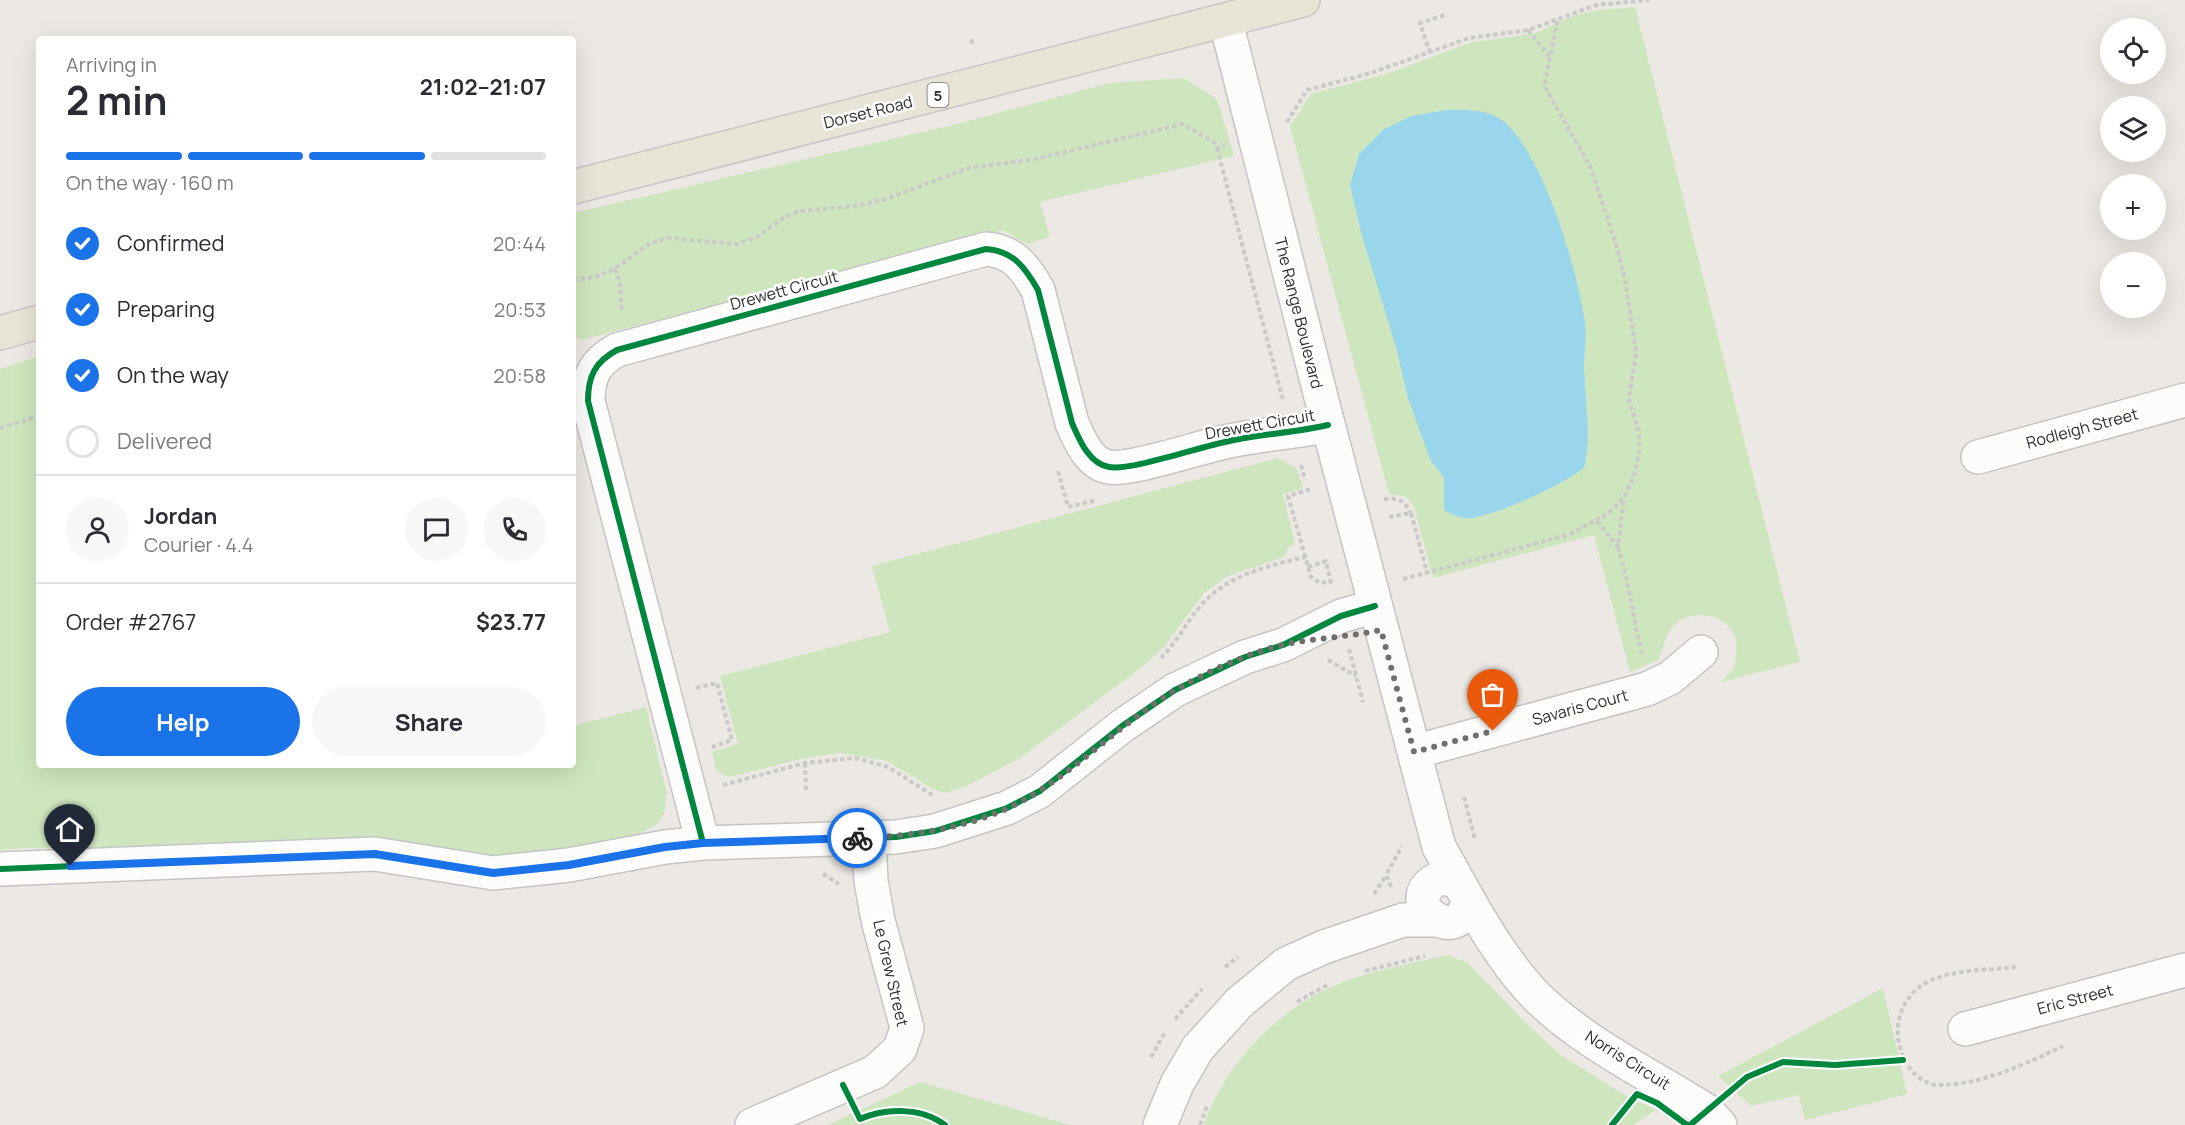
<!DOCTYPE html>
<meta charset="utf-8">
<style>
body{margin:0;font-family:Manrope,sans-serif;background:#f7f7f7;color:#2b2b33;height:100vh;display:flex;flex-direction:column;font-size:22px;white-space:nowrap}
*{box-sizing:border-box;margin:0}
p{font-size:20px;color:#7c7c81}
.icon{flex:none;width:33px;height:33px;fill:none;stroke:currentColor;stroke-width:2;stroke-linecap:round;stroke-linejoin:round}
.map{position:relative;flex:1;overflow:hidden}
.sheet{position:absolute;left:36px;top:36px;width:540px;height:732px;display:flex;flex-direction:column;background:#fff;border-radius:6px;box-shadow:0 6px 24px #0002}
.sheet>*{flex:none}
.buttons{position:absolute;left:2100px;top:18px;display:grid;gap:12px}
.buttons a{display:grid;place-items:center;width:66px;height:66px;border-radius:50%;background:#fff;box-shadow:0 6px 24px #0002;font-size:30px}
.pin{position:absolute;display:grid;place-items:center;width:51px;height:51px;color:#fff;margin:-62px -26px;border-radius:50% 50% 50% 0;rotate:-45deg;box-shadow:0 0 6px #0007}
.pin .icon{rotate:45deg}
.courier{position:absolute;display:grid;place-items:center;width:60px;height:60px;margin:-30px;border:4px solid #1a73e8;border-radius:50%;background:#fff;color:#222;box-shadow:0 2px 8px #0007}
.headline em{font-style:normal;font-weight:700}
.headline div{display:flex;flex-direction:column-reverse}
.headline{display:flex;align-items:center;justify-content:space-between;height:102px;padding:0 30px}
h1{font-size:39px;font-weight:700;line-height:45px}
.bar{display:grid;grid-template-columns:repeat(4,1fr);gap:9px 6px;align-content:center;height:72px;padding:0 30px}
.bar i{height:8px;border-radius:4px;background:#e1e1e2}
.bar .active{background:#1a73e8}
.bar p{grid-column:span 4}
.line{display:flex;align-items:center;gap:15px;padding:0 30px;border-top:2px solid #e1e1e2}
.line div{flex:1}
.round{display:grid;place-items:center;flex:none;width:63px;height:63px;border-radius:32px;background:#f7f7f7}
ol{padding:0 30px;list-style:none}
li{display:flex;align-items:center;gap:18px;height:66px}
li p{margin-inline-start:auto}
li .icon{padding:6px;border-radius:50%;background:#1a73e8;color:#fff;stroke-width:4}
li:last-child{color:#7c7c81}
li i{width:33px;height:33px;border:3px solid #e1e1e2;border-radius:50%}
.primary-button{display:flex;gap:12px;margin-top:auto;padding:12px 30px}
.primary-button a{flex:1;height:69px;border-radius:36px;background:#1a73e8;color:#fff;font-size:24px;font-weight:700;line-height:69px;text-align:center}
.primary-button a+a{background:#f7f7f7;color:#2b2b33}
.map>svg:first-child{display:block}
.green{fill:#cee6be}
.water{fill:#99d6ec}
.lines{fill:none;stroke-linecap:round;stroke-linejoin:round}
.minor-casing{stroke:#c5c4c5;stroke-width:36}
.major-casing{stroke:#c6c5c4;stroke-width:36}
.path{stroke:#c9c9c8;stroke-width:4;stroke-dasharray:4.5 3;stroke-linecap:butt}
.minor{stroke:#fcfcfb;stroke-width:33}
.major{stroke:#e8e4d6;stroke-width:33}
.cycleway-casing{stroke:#fff;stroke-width:10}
.cycleway{stroke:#00873e;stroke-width:6}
.done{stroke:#706f6e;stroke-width:6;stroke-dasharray:0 10.8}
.route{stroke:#1a73e8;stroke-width:8}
.labels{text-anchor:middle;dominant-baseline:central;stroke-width:5;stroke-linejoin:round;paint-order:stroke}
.shield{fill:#fff;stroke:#6d6d6d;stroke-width:1.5}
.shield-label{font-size:15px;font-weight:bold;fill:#2e2e2e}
.street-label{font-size:16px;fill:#2e2e2e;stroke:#fff}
</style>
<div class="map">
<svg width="2185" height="1125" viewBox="0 0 2185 1125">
<rect width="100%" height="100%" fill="#ece8e4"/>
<path class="green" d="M1635,7L1800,662L1721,682L1734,669C1735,660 1738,650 1736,641C1731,614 1692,607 1674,625C1665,635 1664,648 1658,660L1630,672L1594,535L1433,578L1414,507L1406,497L1389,494L1290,126L1311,94L1389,73L1469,43L1536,33L1570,17L1592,11Z
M1184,78L1217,99L1234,156L1040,202L1050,237L1027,244L1003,230L581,340L573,335V213L961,123L1109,83Z
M39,356V765H573V726L646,707L667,794L664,813L657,824L639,834L552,851L465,860L149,849L27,848L0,850V369Z
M1278,458L1297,469L1303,488L1283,494L1295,544L1288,548L1284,557L1228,576L1204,593L1164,647L1142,667L1020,758L967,786L945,793L933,789L887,761L841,753L805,758L730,777L717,772L712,752L738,744L720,676L890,632L872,566Z
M1447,955L1468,963L1525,1022L1558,1053L1621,1093L1656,1110L1633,1125H1204C1226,1061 1284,1002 1349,980C1381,969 1414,963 1447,955Z
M1883,988L1907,1094L1805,1120L1799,1095L1751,1106L1718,1076Z
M920,1082L1070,1125H828Z"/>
<path class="water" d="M1446,110C1465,110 1487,108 1503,121C1543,154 1576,266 1584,317C1587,334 1584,351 1584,368C1585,402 1592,435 1584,468C1560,486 1500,514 1471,518C1461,519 1452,515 1444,510V478L1430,459L1408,398L1396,347L1362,236L1350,185L1359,154L1384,129L1412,116Z"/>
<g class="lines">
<g class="minor-casing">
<path id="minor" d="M1226,22L1323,405L1439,847L1468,899C1462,952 1392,902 1439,878L1456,880
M1978,457L2185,400
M1414,752L1647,689L1670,678L1701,652
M703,843L588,401C588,376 595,362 617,350L986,249C1013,251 1025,267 1038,290L1072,423C1079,439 1089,464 1109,467C1130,471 1200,447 1225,442C1259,434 1294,433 1328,425
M0,869L375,854L493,873L569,865L665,847L703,843L896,837L935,831L1007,808L1040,791L1122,726L1175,690L1245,657L1283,645L1341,616L1375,606
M1468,899C1487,933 1509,968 1536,996C1583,1043 1651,1075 1707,1111L1720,1125
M1965,1029L2185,970
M752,1125L875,1072L900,1049L907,1028L878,920L871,881L869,838
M1160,1125L1177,1084L1198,1048L1240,1002L1286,964L1324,947L1403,920H1436"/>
</g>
<g class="major-casing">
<path id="major" d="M573,187L1303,0
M0,333L39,322"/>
</g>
<path class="path" d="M1528,30L1549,56
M971,39L973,46
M1430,53L1420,23L1445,15
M1287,122L1307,90L1371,73L1469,38L1528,30L1596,5L1649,0
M1217,148L1283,400
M614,269L620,281L622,313
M573,280L595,277L614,269L650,243L668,238L737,244L757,237L781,219L800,211L855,206L886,199L969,168L1035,159L1183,124L1215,143L1217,148L1225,145
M0,428L39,416
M1301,465L1305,480
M1058,471L1068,507L1097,500
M1307,488L1308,490L1288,496L1311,577L1320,583L1330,582
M1384,499C1399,498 1404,500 1411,513
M1389,517L1411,513L1427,572
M1597,521L1618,547L1624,498
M1618,547C1629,582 1633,618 1642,654
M1308,567L1326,561L1331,584
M1403,579L1568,535L1609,513L1624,497L1634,476L1639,452V432L1629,400L1636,352L1625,279L1614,238L1591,168L1547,91L1545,82L1558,18
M1349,649L1363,702
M1161,658C1176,643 1185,625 1198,609C1225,575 1265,567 1305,557
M1328,660L1356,676
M696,688L717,683L732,740L712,747
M805,763L806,792
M723,785L805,763L855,758L888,767L934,796
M1464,797L1475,839
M823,874L839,884
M1391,887L1386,875L1402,846
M1374,894L1386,875
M1225,967L1238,957
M2016,967C1984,971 1934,968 1912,994C1890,1018 1895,1056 1917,1076C1923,1081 1930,1085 1937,1085C1982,1085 2023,1065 2063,1046
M1365,971L1425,956
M1297,1002L1327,985
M1175,1019L1202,989
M1151,1057L1165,1032
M1200,1125L1207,1106"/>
<use href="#minor" class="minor"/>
<use href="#major" class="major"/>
<g class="cycleway-casing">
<path id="cycleway" d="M703,843L588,401C588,376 595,362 617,350L986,249C1013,251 1025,267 1038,290L1072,423C1079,439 1089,464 1109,467C1130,471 1200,447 1225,442C1259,434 1294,433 1328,425
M0,869L375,854L493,873L569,865L665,847L703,843L896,837L935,831L1007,808L1040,791L1122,726L1175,690L1245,657L1283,645L1341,616L1375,606
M843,1085L860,1119C885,1108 922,1107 945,1125
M1612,1125L1637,1094L1657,1103L1687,1125
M1690,1125L1747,1077L1783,1062L1835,1065L1903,1060"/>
</g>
<use href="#cycleway" class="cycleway"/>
</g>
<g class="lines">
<path class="done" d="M857,838C920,836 986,826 1039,791C1086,761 1126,720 1174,691C1206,672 1246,654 1282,645C1315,638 1348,637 1381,630L1414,752L1493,731"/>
<path class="route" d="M70,866L375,854L493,873L569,865L665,847L703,843L857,838"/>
</g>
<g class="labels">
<rect class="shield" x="927.5" y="83" width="21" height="24" rx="4.5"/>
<g class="shield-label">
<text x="938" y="95">5</text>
</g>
<g class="street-label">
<text transform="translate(868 112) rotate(-14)">Dorset Road</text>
<text transform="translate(784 290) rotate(-15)">Drewett Circuit</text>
<text transform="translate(1299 313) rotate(76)">The Range Boulevard</text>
<text transform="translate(1260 424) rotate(-10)">Drewett Circuit</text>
<text transform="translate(2082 428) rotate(-15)">Rodleigh Street</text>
<text transform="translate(1580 707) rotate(-15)">Savaris Court</text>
<text transform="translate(891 973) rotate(77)">Le Grew Street</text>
<text transform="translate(2075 999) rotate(-15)">Eric Street</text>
<text transform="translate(1628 1060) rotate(32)">Norris Circuit</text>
</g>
</g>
</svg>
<div class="buttons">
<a><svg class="icon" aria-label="locate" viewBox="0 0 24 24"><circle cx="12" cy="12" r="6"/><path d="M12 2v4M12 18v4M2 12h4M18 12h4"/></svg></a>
<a><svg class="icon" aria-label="layers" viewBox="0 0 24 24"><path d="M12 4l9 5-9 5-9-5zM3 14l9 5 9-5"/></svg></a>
<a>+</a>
<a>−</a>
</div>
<div class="pin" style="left:1493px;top:731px;background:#ea580c"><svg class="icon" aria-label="bag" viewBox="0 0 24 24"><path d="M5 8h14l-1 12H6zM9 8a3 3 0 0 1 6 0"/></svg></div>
<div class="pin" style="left:70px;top:866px;background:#1f2937"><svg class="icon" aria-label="home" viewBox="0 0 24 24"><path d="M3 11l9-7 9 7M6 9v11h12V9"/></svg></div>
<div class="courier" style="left:857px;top:838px"><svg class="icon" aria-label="bike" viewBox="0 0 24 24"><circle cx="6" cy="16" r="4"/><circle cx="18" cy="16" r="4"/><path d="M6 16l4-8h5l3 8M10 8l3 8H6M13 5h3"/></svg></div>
<section class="sheet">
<div class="headline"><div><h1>2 min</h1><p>Arriving in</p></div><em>21:02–21:07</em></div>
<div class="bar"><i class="active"></i><i class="active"></i><i class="active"></i><i></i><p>On the way · 160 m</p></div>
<ol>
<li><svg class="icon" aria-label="check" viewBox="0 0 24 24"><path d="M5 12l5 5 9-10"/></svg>Confirmed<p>20:44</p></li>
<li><svg class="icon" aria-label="check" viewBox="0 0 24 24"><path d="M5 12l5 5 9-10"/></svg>Preparing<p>20:53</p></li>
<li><svg class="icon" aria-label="check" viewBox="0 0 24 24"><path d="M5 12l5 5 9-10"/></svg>On the way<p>20:58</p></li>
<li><i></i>Delivered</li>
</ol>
<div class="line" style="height:108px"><a class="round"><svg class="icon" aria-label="person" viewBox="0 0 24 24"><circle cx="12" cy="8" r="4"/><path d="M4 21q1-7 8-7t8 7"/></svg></a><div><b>Jordan</b><p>Courier · 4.4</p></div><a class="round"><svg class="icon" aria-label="chat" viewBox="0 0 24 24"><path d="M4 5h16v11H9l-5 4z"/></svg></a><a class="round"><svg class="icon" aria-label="phone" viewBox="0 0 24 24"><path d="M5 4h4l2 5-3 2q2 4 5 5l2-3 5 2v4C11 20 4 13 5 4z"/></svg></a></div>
<div class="line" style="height:78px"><div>Order #2767</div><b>$23.77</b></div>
<div class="primary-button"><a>Help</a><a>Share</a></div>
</section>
</div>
